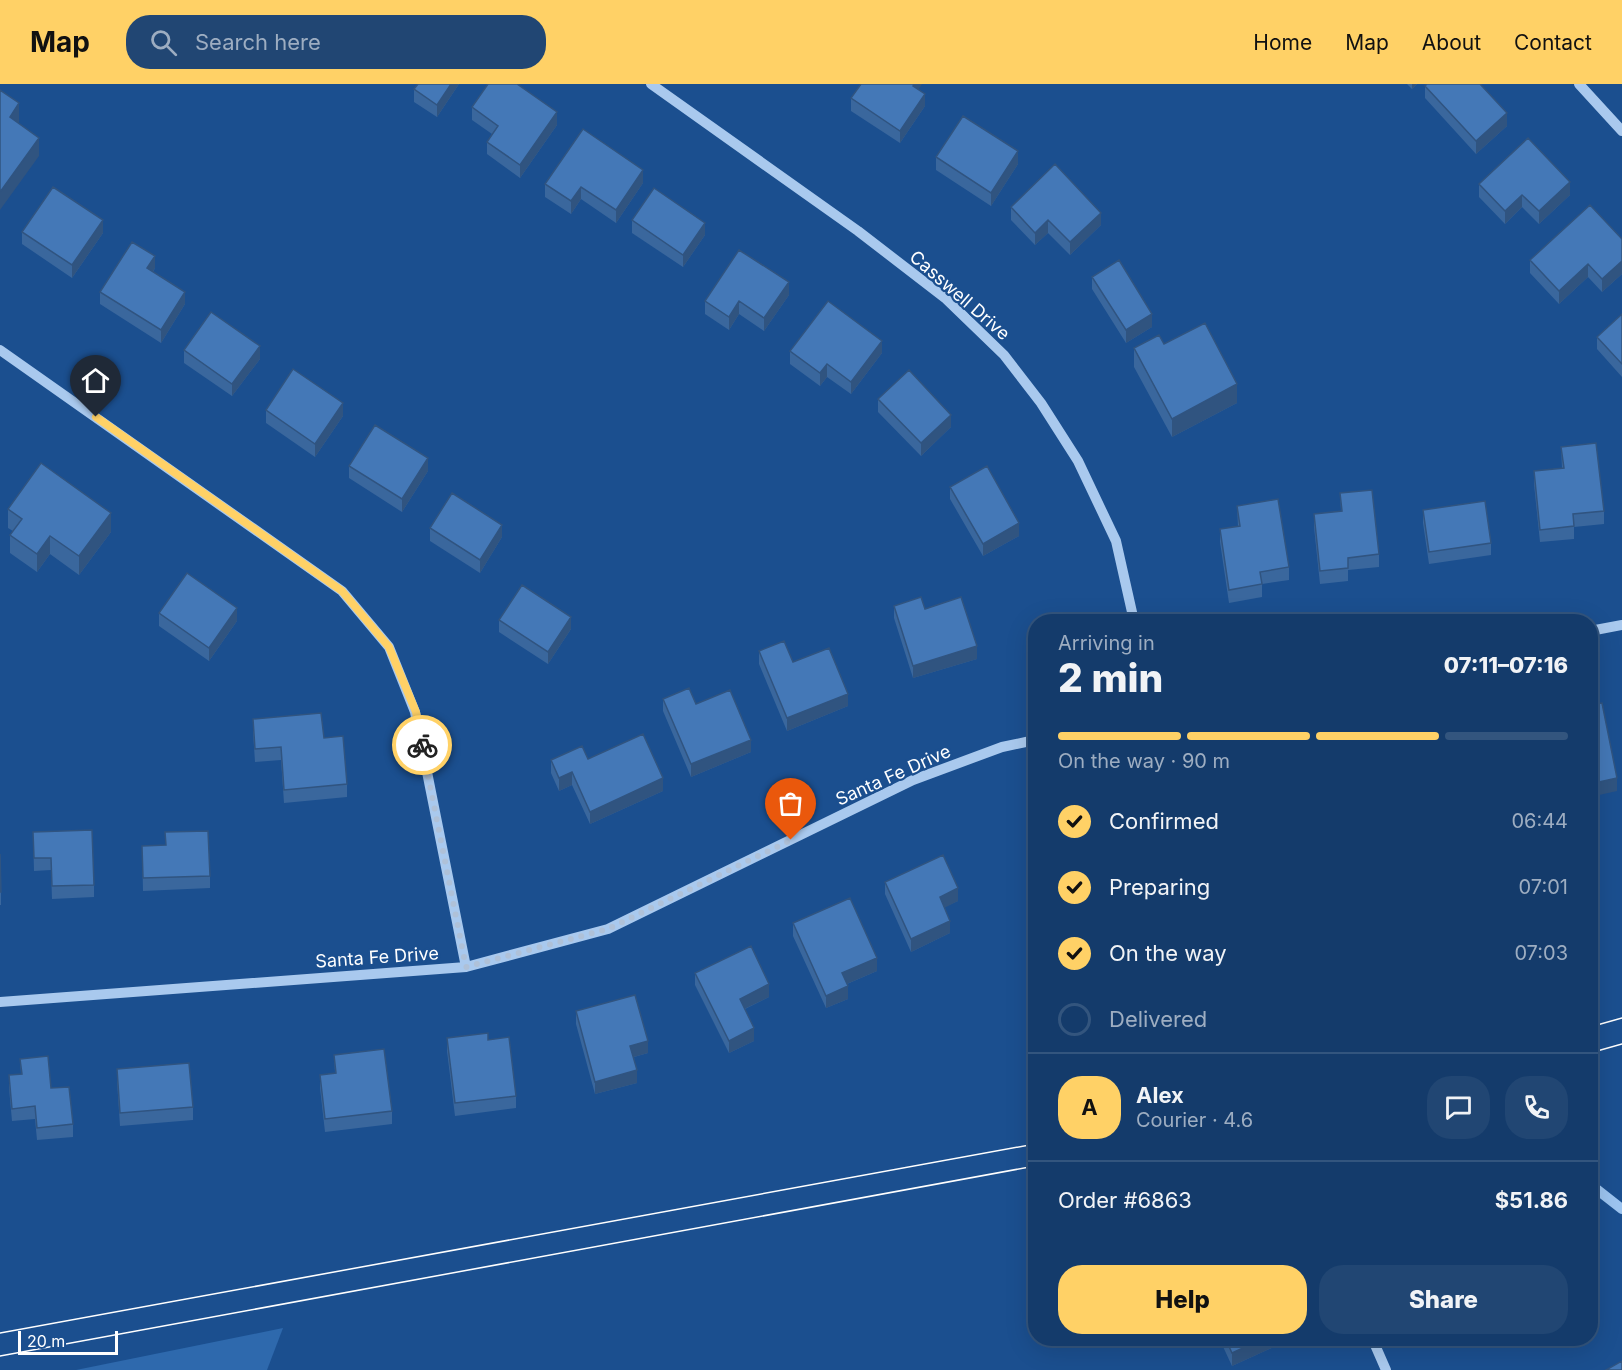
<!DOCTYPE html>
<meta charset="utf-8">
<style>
body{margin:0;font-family:Inter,sans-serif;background:#214673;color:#f1f3f6;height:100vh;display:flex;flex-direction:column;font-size:22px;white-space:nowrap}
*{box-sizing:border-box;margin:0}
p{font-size:20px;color:#9dadc1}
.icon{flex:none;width:33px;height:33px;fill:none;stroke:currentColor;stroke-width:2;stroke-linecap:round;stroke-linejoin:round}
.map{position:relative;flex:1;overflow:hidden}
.sheet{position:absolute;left:1028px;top:530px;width:570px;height:732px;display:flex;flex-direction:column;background:#143b6b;border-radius:24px;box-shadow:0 6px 24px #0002,0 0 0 2px #33557e}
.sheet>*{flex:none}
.scale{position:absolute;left:18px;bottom:15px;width:100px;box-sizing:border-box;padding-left:6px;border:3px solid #fff;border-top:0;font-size:16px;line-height:21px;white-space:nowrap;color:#fff;-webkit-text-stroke:4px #1b4f8f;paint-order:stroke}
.pin{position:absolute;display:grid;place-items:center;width:51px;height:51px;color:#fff;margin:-62px -26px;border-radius:50% 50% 50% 0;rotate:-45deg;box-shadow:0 0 6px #0007}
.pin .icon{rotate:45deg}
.courier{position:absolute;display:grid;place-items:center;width:60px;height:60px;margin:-30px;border:4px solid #ffd166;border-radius:50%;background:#fff;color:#222;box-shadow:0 2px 8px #0007}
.headline em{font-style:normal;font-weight:800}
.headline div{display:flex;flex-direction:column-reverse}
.headline{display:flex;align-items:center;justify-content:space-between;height:102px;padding:0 30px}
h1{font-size:39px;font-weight:800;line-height:45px}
.bar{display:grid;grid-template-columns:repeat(4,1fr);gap:9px 6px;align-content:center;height:72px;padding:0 30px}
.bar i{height:8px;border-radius:4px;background:#33557e}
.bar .selected{background:#ffd166}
.bar p{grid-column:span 4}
.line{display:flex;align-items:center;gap:15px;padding:0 30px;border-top:2px solid #33557e}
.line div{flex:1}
.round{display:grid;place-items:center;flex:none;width:63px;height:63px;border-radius:24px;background:#214673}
ol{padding:0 30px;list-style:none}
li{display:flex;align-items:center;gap:18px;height:66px}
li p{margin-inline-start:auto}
li .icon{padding:6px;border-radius:50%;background:#ffd166;color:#111;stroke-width:4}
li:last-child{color:#9dadc1}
li i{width:33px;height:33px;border:3px solid #33557e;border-radius:50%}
.action{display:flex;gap:12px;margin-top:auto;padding:12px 30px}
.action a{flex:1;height:69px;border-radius:24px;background:#ffd166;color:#111;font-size:24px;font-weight:800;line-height:69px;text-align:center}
.action a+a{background:#214673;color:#f1f3f6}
header{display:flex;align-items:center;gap:36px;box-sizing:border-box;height:84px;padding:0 30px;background:#ffd166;color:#111}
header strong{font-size:28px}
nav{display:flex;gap:33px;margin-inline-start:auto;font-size:21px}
.search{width:420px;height:54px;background:#214673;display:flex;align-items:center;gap:15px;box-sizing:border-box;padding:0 21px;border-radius:24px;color:#9dadc1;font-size:22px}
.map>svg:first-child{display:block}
.green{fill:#2e69ad}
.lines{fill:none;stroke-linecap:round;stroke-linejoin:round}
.stream{stroke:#9cc4f0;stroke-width:10}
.minor{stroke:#a9c9ee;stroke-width:10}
.tram{stroke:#fff;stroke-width:1.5}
.wall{fill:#3a679d}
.shaded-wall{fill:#305480}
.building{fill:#4478b7;stroke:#305480;stroke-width:1.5}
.done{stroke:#afc1d8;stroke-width:6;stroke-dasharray:0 10.8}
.route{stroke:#ffd166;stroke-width:8}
.labels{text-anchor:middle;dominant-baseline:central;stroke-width:4.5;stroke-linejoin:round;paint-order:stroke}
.street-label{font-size:18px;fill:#fff;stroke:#1b4f8f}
</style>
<header>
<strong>Map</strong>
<div class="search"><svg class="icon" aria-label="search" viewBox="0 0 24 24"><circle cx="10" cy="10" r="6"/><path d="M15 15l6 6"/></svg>Search here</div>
<nav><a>Home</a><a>Map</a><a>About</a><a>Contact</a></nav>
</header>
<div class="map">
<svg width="1622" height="1286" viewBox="0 0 1622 1286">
<rect width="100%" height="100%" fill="#1b4f8f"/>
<path class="green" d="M283,1244L267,1286H76Z"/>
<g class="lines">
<path class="stream" d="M1590,1100L1622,1125"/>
<path class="minor" d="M651,0L858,147L945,214L1004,271L1041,319L1078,377L1116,457L1134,537
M1579,0L1622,47
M0,266L342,507L389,563L415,628L466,883
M1590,547L1622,541
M0,918L466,883L608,845L913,696L1002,663L1035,656
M1372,1254L1386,1286"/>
<path class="tram" d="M1590,943L1622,934
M1590,969L1622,960
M0,1249L1035,1060
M0,1272L1035,1082"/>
</g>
<path class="wall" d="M418,0H459L437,33L414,18V5Z
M1407,0H1417L1412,5Z
M1425,2L1507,42L1476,70L1425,14Z
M919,5L925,22L900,59L851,27V14Z
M472,23L557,41L520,94L487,70V58L492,50L472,36Z
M936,73L1018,80L991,122L936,86Z
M643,99L616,139L581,115L571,130L545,113V100Z
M1479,100L1570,111L1539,140L1522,123L1505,140L1479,113Z
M1011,123L1101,141L1070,171L1048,149L1035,161L1011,136Z
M632,136L705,151L683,183L632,149Z
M22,148L103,149L72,194L22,160Z
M1622,155V190L1602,208L1588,193L1559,220L1530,189V176Z
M155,184L153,188L185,220L161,259L100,220V208Z
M1092,193L1152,243L1126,259L1092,205Z
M789,211L764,247L739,230L729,246L705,230V217Z
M1622,230V293L1597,265V253Z
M1164,260L1237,319L1172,353L1134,283V264Z
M184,266L260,275L232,312L184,279Z
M790,267L882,269L851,310L827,293L820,302L790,280Z
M878,315L951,343L921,372L878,328Z
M266,326L343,332L315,373L266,339Z
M1561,363L1604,427V440L1574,443V455L1540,458L1534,400V387L1562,384Z
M349,382L428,387L402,428L349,394Z
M950,403L1019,452L983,472L950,415Z
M1340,409L1379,470V483L1348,486V497L1320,500L1314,443V430L1341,427Z
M1237,422L1289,483V496L1262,500V513L1229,519L1220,458V445L1238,442Z
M8,425L111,448L79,491L50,470L37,488L10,469V451L13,447L8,444Z
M1423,426L1491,459V471L1429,480L1423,439Z
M430,444L502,453L480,489L430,457Z
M894,522L925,525L977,575L913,594L894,534Z
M159,529L237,537L209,577L159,542Z
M499,536L571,545L548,580L499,548Z
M759,567L793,578L848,622L787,647L759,580Z
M663,615L696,620L751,668L691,693L663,627Z
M253,635L324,654L347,700V713L284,719L281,676L255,678L253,648Z
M588,675L663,707L590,740L572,701L559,707L551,689V676Z
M1035,738V801H1032L1027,752V739Z
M33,748L94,801V813L52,815L51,786L34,787Z
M142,762L210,792V804L143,807Z
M0,770L1,808V821H0Z
M885,798L958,817L944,823L950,849L911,868L885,810Z
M793,839L877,887L847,900L848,915L826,924L793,852Z
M695,889L769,913L745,925L754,957L729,969L695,901Z
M576,927L648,969L634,973L637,999L595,1010L576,940Z
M447,954L488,956L516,1012V1024L455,1032L447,967Z
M334,971L392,1027V1040L325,1048L320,1004V991L335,989Z
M20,975L51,1004L73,1040V1053L37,1056L35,1035L12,1037L9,1004V991L21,990Z
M117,985L193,1023V1036L120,1042L117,997Z
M1219,1254H1278V1261L1232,1282Z"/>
<path class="shaded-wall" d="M451,0H459L437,33V21Z
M914,0H922L913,14V2Z
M1412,0H1417L1412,5Z
M925,10V22L900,59V47Z
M19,19V38L10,51V33Z
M557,28V41L520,94V81Z
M1507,29V42L1476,70V57Z
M39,54V72L0,126V108Z
M1018,67V80L991,122V109Z
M643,86V99L616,139V126Z
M1570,98V111L1539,140V127Z
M581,103V115L571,130V117Z
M1522,111V123L1505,140V127Z
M1101,129V141L1070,171V158Z
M103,136V149L72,194V181Z
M1048,136V149L1035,161V149Z
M705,139V151L683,183V171Z
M155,172V184L147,197V184Z
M1622,177V190L1602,208V195Z
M1588,180V193L1559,220V207Z
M789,198V211L764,247V234Z
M185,208V220L161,259V246Z
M739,217V230L729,246V233Z
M1152,230V243L1126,259V246Z
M882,257V269L851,310V298Z
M260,262V275L232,312V300Z
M827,280V293L820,302V289Z
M1237,300V319L1172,353V335Z
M343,319V332L315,373V360Z
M951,331V343L921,372V359Z
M428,374V387L402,428V415Z
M111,429V448L79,491V472Z
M1019,439V452L983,472V460Z
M502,441V453L480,489V476Z
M50,452V470L37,488V470Z
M237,524V537L209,577V564Z
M571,533V545L548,580V568Z
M977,562V575L913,594V582Z
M848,610V622L787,647V634Z
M751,656V668L691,693V680Z
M572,688V701L559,707V694Z
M663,694V707L590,740V728Z
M1617,694V707L1590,713V700Z
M958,804V817L940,826V813Z
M950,837V849L911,868V855Z
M877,874V887L842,902V889Z
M769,900V913L740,927V915Z
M848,902V915L826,924V912Z
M754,944V957L729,969V957Z
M648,957V969L630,974V962Z
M637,986V999L595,1010V998Z
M1265,1254H1278V1261L1232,1282V1269Z"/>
<path class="building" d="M418,0H451L437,21L414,5Z
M488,0H517L557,28L520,81L487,58L498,42L472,23Z
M861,0H914L913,2L925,10L900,47L851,14Z
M1427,0H1480L1507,29L1476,57L1425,2Z
M0,6L19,19L10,33L39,54L0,108Z
M963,32L1018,67L991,109L936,73Z
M583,45L643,86L616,126L581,103L571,117L545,100Z
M1528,54L1570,98L1539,127L1522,111L1505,127L1479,100Z
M1055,80L1101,129L1070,158L1048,136L1035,149L1011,123Z
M53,103L103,136L72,181L22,148Z
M654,104L705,139L683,171L632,136Z
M1590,121L1622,155V177L1602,195L1588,180L1559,207L1530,176Z
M132,158L155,172L147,184L185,208L161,246L100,208Z
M739,166L789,198L764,234L739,217L729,233L705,217Z
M1119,176L1152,230L1126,246L1092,193Z
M828,217L882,257L851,298L827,280L820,289L790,267Z
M211,228L260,262L232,300L184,266Z
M1622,230V280L1597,253Z
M1205,239L1237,300L1172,335L1134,264L1159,251L1164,260Z
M293,285L343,319L315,360L266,326Z
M909,286L951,331L921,359L878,315Z
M375,341L428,374L402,415L349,382Z
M1596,359L1604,427L1573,430L1574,442L1540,446L1534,387L1564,384L1561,363Z
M41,379L111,429L79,472L50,452L37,470L10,451L22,435L8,425Z
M987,382L1019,439L983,460L950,403Z
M1372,406L1379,470L1348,474V484L1320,487L1314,430L1342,427L1340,409Z
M452,409L502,441L480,476L430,444Z
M1278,415L1289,483L1260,488L1262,500L1229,506L1220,445L1240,442L1237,422Z
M1485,417L1491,459L1429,468L1423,426Z
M187,489L237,524L209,564L159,529Z
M522,501L571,533L548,568L499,536Z
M921,513L925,525L961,513L977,562L913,582L894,522Z
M784,557L793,578L829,564L848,610L787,634L759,567Z
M689,604L696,620L730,606L751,656L691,680L663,615Z
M1602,619L1617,694L1590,700V621Z
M321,629L324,654L343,652L347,700L284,706L281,663L255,665L253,635Z
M643,650L663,694L590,728L572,688L559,694L551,676L582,662L588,675Z
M1035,738V788L1032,789L1027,739Z
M92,746L94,801L52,802L51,774H34L33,748Z
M208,747L210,792L143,794L142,762L166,761L165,748Z
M0,770L1,808H0Z
M943,771L958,804L940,813L950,837L911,855L885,798Z
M850,814L877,874L842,889L848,902L826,912L793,839Z
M751,862L769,900L740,915L754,944L729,957L695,889Z
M635,911L648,957L630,962L637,986L595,998L576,927Z
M488,949V956L509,953L516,1012L455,1019L447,954Z
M384,965L392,1027L325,1035L320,991L336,989L334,971Z
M48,972L51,1004L69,1003L73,1040L37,1044L35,1022L12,1025L9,991L22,990L20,975Z
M189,979L193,1023L120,1029L117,985Z
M1225,1254H1265L1232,1269Z
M1622,1277V1286H1606Z"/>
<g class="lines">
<path class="done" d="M422,661L466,883L608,845L791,756"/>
<path class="route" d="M96,333L342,507L389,563L416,628L422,661"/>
</g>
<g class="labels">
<g class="street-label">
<text transform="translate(960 211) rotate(41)">Casswell Drive</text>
<text transform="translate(893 691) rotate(-24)">Santa Fe Drive</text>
<text transform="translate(377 873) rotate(-4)">Santa Fe Drive</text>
</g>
</g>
</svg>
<div class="scale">20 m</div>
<div class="pin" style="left:791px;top:756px;background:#ea580c"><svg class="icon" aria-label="bag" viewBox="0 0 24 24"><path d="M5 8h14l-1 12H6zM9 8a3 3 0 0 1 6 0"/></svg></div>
<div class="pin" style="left:96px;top:333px;background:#1f2937"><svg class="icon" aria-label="home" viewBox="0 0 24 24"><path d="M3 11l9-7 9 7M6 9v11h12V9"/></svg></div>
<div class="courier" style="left:422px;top:661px"><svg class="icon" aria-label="bike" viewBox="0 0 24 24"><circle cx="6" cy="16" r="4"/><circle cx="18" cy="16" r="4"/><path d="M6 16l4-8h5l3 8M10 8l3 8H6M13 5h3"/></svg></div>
<section class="sheet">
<div class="headline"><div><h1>2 min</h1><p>Arriving in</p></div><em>07:11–07:16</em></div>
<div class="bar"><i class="selected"></i><i class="selected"></i><i class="selected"></i><i></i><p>On the way · 90 m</p></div>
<ol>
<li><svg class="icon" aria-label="check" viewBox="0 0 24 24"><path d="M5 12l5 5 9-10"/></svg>Confirmed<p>06:44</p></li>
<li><svg class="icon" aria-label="check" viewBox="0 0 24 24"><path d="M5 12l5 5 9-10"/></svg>Preparing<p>07:01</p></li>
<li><svg class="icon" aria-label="check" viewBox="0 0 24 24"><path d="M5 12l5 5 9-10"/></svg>On the way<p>07:03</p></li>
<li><i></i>Delivered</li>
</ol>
<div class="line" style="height:108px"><b class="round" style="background:#ffd166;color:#111">A</b><div><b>Alex</b><p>Courier · 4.6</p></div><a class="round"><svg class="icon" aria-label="chat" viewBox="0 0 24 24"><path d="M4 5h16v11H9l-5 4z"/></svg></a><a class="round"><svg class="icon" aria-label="phone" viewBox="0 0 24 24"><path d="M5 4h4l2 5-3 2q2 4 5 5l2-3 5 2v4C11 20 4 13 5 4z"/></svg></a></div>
<div class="line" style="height:78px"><div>Order #6863</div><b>$51.86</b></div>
<div class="action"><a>Help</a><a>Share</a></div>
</section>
</div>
